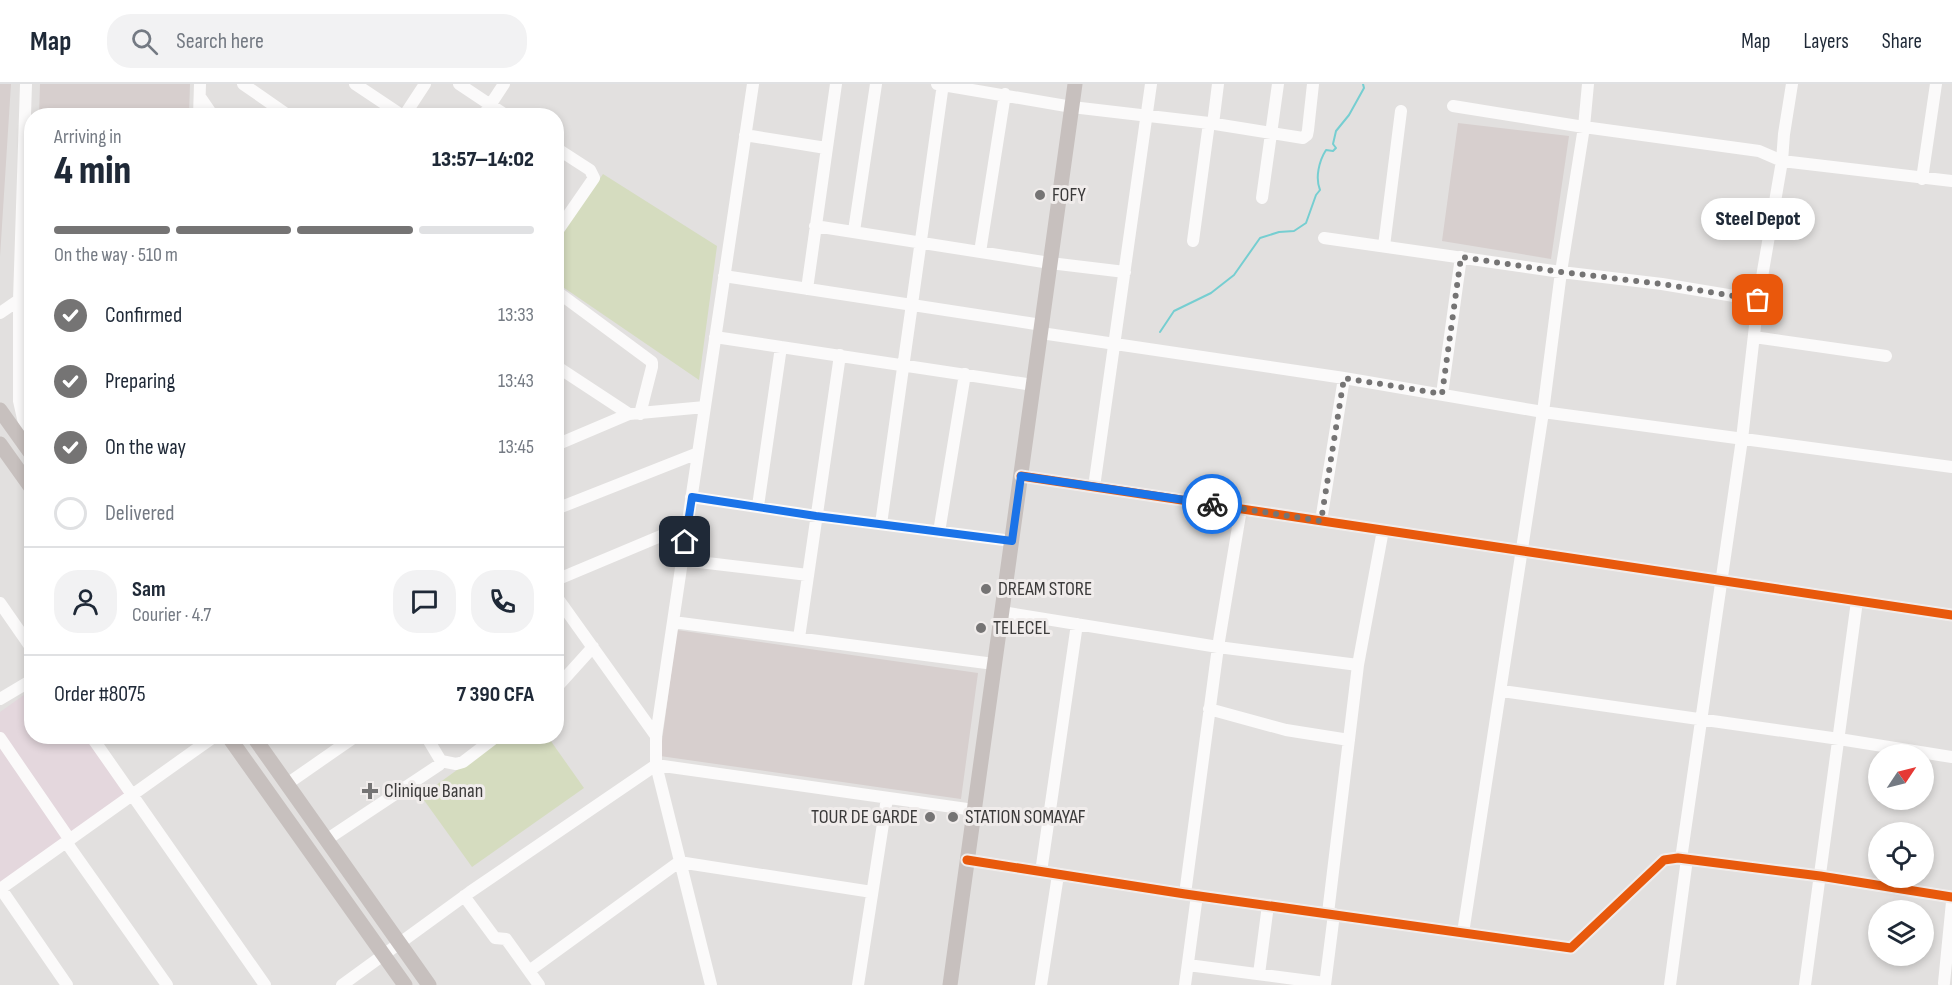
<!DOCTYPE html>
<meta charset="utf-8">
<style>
body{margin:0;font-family:"Sofia Sans Condensed",sans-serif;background:#f2f2f3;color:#1f2937;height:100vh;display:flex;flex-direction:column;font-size:22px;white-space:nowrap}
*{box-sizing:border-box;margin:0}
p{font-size:20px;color:#747a83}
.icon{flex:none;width:33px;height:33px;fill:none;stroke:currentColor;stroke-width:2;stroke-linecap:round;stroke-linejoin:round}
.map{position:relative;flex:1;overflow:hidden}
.side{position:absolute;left:24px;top:24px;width:540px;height:636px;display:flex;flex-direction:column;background:#fff;border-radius:24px;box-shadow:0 3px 9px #0003}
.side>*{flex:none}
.needle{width:39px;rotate:55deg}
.buttons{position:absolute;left:1868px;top:660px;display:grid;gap:12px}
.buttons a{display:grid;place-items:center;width:66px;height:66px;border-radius:50%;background:#fff;box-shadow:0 3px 9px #0003;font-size:30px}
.pin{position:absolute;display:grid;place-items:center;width:51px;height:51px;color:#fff;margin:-26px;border-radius:12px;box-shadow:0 3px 9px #0006}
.courier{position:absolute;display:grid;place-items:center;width:60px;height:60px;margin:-30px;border:4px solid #1a73e8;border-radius:50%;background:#fff;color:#222;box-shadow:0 2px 8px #0007}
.bubble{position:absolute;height:42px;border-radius:21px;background:#fff;box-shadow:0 3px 9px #0003;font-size:20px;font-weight:800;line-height:42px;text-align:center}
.summary em{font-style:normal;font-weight:800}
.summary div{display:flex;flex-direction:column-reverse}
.summary{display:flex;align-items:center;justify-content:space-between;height:102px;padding:0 30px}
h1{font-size:39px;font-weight:800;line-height:45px}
.bar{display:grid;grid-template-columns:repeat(4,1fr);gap:9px 6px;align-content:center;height:72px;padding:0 30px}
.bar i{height:8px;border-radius:4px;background:#e0e1e3}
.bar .selected{background:#757474}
.bar p{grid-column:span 4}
.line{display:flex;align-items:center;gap:15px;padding:0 30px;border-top:2px solid #e0e1e3}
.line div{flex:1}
.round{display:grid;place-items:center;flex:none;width:63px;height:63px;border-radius:24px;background:#f2f2f3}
ol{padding:0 30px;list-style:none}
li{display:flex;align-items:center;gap:18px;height:66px}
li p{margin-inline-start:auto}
li .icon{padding:6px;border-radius:50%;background:#757474;color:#fff;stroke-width:4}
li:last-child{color:#747a83}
li i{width:33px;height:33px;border:3px solid #e0e1e3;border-radius:50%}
header{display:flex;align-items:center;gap:36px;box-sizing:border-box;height:84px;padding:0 30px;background:#fff;border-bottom:2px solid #e0e1e3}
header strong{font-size:28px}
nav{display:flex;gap:33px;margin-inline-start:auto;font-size:21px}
.search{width:420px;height:54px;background:#f2f2f3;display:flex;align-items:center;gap:15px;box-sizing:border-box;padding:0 21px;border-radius:24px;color:#747a83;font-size:22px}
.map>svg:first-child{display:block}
.commercial{fill:#e4d7dd}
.built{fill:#d7cfce}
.pitch{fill:#d5dcbf}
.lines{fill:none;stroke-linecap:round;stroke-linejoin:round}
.stream{stroke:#76ced1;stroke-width:2}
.minor{stroke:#fbfafa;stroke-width:12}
.major{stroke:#c7c0be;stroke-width:15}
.cycleway-casing{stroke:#f0eceb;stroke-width:13}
.cycleway{stroke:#e8590c;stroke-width:9}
.done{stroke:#757474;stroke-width:6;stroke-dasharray:0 10.8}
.route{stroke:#1a73e8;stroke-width:8}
.poi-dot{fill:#757474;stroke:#f0eceb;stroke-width:2}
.labels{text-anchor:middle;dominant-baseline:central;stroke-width:6;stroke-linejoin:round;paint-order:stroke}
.poi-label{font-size:20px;fill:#3b3a3a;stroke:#f0eceb;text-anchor:start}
</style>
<header>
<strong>Map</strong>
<div class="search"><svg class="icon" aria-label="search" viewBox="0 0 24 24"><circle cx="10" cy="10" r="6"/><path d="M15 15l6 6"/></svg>Search here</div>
<nav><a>Map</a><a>Layers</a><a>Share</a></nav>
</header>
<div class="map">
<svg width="1952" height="901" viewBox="0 0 1952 901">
<rect width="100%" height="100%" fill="#e2e0df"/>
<path class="commercial" d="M31,606L32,652L86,653L126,710L67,751L0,654V628Z
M0,662L65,757L0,801Z"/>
<path class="built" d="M0,0H11L0,173Z
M40,0H190L189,31H39Z
M1458,39L1569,52L1551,175L1442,157Z
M677,546L978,589L961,715L660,672Z"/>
<path class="pitch" d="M603,90L717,162L699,296L557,199V157Z
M504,652L548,653L584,704L472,783L421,712Z"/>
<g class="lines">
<path class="stream" d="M1160,248L1174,227L1211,209L1234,191L1260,154L1279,148L1294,147L1306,139L1316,111L1320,106C1315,94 1319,77 1326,66L1333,67L1336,64L1333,60L1336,47L1349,31L1364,4L1363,0"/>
<path class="minor" d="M26,0L19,216V317L24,339L32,350
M243,0L289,32
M355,0L403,32
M459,0L507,32
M937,0L1072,23L1209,39L1303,54L1307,51L1308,46L1313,0
M200,13L213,32
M1453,22L1584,43L1759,67L1782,77L1952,97
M199,32L200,0
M404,32L425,0
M483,32L504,0
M1213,40L1218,0
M745,51L826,64
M556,64L590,86L594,94L556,149
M1922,95L1936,0
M1262,114L1278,0
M815,142L1050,179L1125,188
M854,147L876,0
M1324,154L1561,188L1662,200L1758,216
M1193,157L1209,39
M1384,162L1401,27
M980,168L1005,10
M724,192L1042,241
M807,205L836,0
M556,207L652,278V283L640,330
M0,229L32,207
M1041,249L1344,294L1543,328L1952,383
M715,253L1033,301
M1754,253L1886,272
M556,282L629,330
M1442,310L1461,173
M556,361L629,330L705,323
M1021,392L1952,531
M1094,403L1151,0
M691,413L817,432L1012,457
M758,422L781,263
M556,425L698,369
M1321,437L1344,294
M881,440L943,0
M939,448L965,290
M682,476L808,491
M556,496L687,441
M556,512L656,652
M0,519L32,565
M1002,528L1218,563L1358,581
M673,538L994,580
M799,554L840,271
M556,604L593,563
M1502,607L1839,655L1952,673
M0,615L32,596
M1209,625L1286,646L1349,656
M91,652L265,901
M0,654L70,756
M441,677L456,680L463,678L497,652
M287,700L356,652
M326,756L439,681L441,677L426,652
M66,758L167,901
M1681,775L1742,355L1758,216L1782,77L1784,50L1792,0
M967,776L1185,810L1571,864L1664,776L1678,774L1820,792L1952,813
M1041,788L1077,540
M0,805L215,652
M1,805L67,901
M1185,810L1218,563L1241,425
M464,812L495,854L506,855L539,901
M1328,829L1358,581L1383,446
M1463,849L1543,328L1561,188L1584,43L1588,0
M1188,881L1325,899
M529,887L679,778L872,808
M1259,890L1268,821
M1944,899L1952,818
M342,901L470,808L656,681L974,726
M711,901L656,681V652L753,0
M858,901L887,714
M1041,901L1058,791
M1185,901L1197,811
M1325,901L1334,830
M1670,901L1687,775
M1805,901L1857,517"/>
<path class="major" d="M0,326L32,371
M0,360L32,405
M228,652L405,901
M253,652L429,901
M950,901L1075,0"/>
<g class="cycleway-casing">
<path id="cycleway" d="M1021,392L1952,531
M967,776L1185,810L1571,864L1664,776L1678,774L1820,792L1952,813"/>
</g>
<use href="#cycleway" class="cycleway"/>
</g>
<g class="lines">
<path class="done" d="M1212,420L1321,437L1344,294L1442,310L1461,173L1561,188L1662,200L1758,216"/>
<path class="route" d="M685,458L692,413L816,432L1012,457L1021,392L1212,420"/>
</g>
<g class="poi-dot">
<circle cx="1040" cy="111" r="6"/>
<circle cx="986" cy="505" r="6"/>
<circle cx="981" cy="544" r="6"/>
<path d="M367 698h6v6h6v6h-6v6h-6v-6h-6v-6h6z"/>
<circle cx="930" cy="733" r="6"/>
<circle cx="953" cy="733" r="6"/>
</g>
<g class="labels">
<g class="poi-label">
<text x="1052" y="111">FOFY</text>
<text x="998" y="505">DREAM STORE</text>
<text x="993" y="544">TELECEL</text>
<text x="384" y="707">Clinique Banan</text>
<text x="918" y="733" text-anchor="end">TOUR DE GARDE</text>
<text x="965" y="733">STATION SOMAYAF</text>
</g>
</g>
</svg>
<div class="buttons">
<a><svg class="needle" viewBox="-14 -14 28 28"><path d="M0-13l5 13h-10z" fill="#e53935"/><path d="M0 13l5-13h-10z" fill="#747a83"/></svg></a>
<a><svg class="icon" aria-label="locate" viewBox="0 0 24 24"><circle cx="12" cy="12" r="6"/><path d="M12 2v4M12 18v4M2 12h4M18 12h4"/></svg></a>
<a><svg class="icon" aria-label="layers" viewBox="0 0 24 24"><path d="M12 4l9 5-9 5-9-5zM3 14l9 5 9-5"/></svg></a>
</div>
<div class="pin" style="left:1758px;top:216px;background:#ea580c"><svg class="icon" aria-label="bag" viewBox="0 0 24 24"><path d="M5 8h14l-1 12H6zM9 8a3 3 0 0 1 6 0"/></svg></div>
<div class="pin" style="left:685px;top:458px;background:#1f2937"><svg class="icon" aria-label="home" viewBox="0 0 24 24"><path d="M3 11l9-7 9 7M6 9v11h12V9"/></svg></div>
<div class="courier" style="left:1212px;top:420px"><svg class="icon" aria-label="bike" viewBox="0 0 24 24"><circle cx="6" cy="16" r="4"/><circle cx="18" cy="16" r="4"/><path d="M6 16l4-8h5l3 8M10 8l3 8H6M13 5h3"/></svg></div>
<div class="bubble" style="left:1701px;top:114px;width:114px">Steel Depot</div>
<section class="side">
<div class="summary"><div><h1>4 min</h1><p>Arriving in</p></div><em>13:57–14:02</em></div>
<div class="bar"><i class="selected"></i><i class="selected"></i><i class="selected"></i><i></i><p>On the way · 510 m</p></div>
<ol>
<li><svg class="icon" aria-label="check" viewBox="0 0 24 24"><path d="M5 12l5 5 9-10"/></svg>Confirmed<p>13:33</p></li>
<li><svg class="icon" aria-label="check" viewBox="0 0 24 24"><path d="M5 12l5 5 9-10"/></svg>Preparing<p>13:43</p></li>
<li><svg class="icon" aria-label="check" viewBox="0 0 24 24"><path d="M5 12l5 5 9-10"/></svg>On the way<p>13:45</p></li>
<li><i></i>Delivered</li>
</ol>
<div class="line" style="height:108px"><a class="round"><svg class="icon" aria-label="person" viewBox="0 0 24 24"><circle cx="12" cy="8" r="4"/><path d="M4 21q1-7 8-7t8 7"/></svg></a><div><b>Sam</b><p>Courier · 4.7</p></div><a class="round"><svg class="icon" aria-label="chat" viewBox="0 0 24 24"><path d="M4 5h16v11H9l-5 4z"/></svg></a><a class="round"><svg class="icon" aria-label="phone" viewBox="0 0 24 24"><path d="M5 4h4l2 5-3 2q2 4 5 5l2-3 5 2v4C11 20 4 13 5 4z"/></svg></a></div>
<div class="line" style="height:78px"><div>Order #8075</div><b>7 390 CFA</b></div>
</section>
</div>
